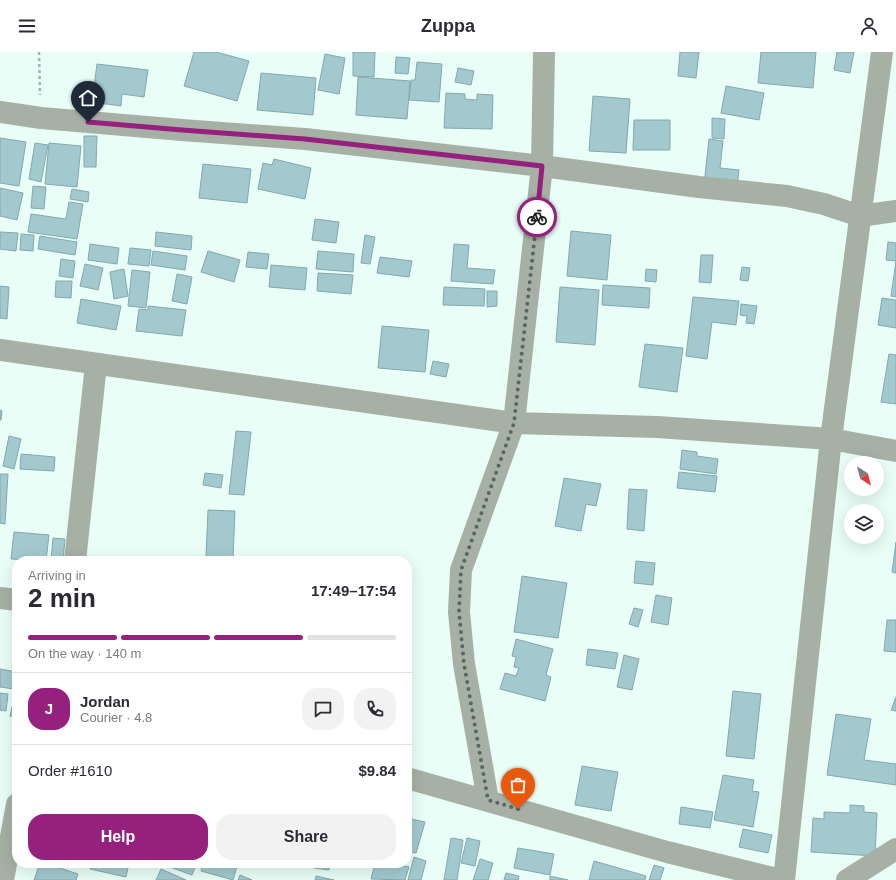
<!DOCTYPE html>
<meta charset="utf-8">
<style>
body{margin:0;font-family:Helvetica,sans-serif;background:#f2f2f3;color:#2b2b33;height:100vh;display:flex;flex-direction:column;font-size:15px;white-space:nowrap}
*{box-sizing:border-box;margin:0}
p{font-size:13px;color:#7c7c81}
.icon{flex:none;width:22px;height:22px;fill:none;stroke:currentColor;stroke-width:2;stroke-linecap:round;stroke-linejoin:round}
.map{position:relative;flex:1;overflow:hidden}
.drawer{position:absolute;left:12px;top:504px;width:400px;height:312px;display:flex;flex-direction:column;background:#fff;border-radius:16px;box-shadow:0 4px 16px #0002}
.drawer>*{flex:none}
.needle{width:26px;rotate:144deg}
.controls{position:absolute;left:844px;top:404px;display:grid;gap:8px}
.controls a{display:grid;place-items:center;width:40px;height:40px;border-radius:50%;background:#fff;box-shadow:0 4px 16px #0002;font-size:20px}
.pin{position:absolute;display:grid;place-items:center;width:34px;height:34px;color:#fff;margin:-41px -17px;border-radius:50% 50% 50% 0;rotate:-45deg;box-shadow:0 0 4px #0007}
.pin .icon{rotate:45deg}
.courier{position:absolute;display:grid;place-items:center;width:40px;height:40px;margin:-20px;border:3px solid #96207d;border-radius:50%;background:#fff;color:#222;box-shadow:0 1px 5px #0007}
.summary em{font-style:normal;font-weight:700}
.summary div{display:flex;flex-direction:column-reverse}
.summary{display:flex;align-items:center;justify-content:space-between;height:68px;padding:0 16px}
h1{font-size:26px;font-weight:700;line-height:30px}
.bar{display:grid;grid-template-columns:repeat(4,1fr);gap:6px 4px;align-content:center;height:48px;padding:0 16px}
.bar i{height:5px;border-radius:3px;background:#e1e1e2}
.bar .on{background:#96207d}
.bar p{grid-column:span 4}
.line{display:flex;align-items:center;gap:10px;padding:0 16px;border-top:1px solid #e1e1e2}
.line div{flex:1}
.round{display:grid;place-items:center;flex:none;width:42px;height:42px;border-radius:16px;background:#f2f2f3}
.button{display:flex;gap:8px;margin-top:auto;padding:8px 16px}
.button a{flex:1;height:46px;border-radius:16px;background:#96207d;color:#fff;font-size:16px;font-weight:700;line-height:46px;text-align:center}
.button a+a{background:#f2f2f3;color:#2b2b33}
header{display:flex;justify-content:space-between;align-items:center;height:52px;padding:0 16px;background:#fff;font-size:18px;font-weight:700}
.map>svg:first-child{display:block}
.building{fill:#a2c9ce;stroke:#83a8ad}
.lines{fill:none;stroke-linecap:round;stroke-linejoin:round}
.path{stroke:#a0b3ad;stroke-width:2.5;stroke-dasharray:3 3;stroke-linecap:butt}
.street{stroke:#a7b0a5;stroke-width:22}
.done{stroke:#576762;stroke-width:4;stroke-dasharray:0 7.2}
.route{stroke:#96207d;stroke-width:5}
</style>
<header><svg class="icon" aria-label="menu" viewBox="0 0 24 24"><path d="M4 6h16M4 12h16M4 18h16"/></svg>Zuppa<svg class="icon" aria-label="person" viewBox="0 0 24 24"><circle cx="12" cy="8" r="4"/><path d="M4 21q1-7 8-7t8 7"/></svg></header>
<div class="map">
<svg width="896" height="828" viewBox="0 0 896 828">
<rect width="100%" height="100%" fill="#e8fef7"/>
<path class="building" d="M194,0H216L249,9L237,49L184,34Z
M353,0H375L374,25L353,24Z
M680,0H699L696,26L678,24Z
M761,0H816L813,36L758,31Z
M837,0H854L850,21L834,18Z
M325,2L345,6L339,42L318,38Z
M396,5L410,6L408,22L395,21Z
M417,10L442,12L439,50L409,48L411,28H415Z
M97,12L148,18L144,45L122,42L121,54L92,50Z
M458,16L474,19L471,33L455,30Z
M261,21L316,26L313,63L257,58Z
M358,25L410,29L407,67L356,63Z
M726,34L764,41L759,68L721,61Z
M446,41L465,42V47L477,48V42L493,43L492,77L444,76Z
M593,44L630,47L626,101L589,99Z
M712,66L725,67L724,87L712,86Z
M634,68H670V98H633Z
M84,84H97L96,115H84Z
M0,86L26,90L19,134L0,131Z
M709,87L723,89L720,116L739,118L737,136L704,133Z
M35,91L48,93L41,130L29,127Z
M49,91L81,94L77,135L45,132Z
M274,107L311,116L305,147L258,137L263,111L272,113Z
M203,112L251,117L247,151L199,146Z
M33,134L46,135L44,157L31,156Z
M0,136L23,141L17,168L0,164Z
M72,137L89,140L88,150L70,147Z
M69,150L83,152L77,187L28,180L31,162L66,167Z
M315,167L339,170L336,191L312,188Z
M571,179L611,183L607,228L567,224Z
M0,180L18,181L16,199L0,197Z
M156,180L192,184L191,198L155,194Z
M21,182L34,183L33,199L20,198Z
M365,183L375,185L370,212L361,211Z
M40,184L77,190L75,203L38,197Z
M888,190L896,191V245L891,244L896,209L886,208Z
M90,192L119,196L117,212L88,208Z
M454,192L469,193L467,216L495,218L493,232L451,229Z
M130,196L151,198L149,214L128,212Z
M153,199L187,204L185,218L151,213Z
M208,199L240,208L234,230L201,220Z
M318,199L354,202L353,220L316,217Z
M248,200L269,202L267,217L246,215Z
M701,203H713L711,231L699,230Z
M380,205L412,209L409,225L377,221Z
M61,207L75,209L73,226L59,224Z
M85,212L103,216L98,238L80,234Z
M271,213L307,216L305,238L269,235Z
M742,215L750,216L748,229L740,228Z
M124,217L128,244L114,247L110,220Z
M646,217L657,218L656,230L645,229Z
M132,218L150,220L146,256L128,254Z
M318,221L353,223L351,242L317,239Z
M177,222L192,225L187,252L172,249Z
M56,229H72L71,246L55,245Z
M603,233L650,236L649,256L602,253Z
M0,234L9,235L7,267L0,266Z
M444,235L485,237L484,254L443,253Z
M560,235L599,238L595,293L556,290Z
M487,239H497V254L487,255Z
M693,245L739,249L736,273L712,270L707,307L686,304Z
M882,246L896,248V276L878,273Z
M81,247L121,254L116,278L77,271Z
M741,252L757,254L754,272L746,271L747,264L740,263Z
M148,254L186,258L182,284L136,279L139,257L148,258Z
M382,274L429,278L425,320L378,316Z
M645,292L683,296L677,340L639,335Z
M889,302L896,303V352L881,350Z
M433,309L449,312L446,325L430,322Z
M0,358L2,359L1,368H0Z
M236,379L251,380L244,443L229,442Z
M9,384L21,387L14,417L3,414Z
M682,398L697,400V404L718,407L716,422L680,417Z
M21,402L55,405L54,419L20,417Z
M679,420L717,424L715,440L677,436Z
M205,421L223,423L221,436L203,433Z
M0,422H8L5,472L0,471Z
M564,426L601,432L596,454L586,452L581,479L555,474Z
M629,437L647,438L644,479L627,477Z
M208,458L235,459L233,506L206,505Z
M14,480L49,483L46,509L11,507Z
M53,486L65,487L63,509H51Z
M896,490V521L892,520Z
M636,509L655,511L653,533L634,531Z
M522,524L567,531L558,586L514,580Z
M656,543L672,546L668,573L651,570Z
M634,556L643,558L638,575L629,572Z
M887,568H896V600L884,599Z
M516,587L553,597L546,623L551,625L545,649L500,637L505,621L516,624L519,616L514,615L516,605L512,604Z
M588,597L618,601L615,617L586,613Z
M624,603L639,607L632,638L617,635Z
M0,617L17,620L14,637L0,635Z
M733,639L761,642L754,707L726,704Z
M0,641L8,642L6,659L0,658Z
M15,642H17V666L10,664Z
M896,645V659L891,658Z
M836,662L871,667L864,708L896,712V733L827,723Z
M582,714L618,720L611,759L575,753Z
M723,723L754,728L752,739L759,740L753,775L714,768Z
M850,753L864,754V760L877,761L875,804L811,800L813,766L824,767V760L850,761Z
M681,755L713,760L710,776L679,772Z
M407,766L425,770L416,801L407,799Z
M743,777L772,783L768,801L739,795Z
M451,786L463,788L457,828H444Z
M467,786L480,789L475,814L461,811Z
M518,796L554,802L550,823L514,816Z
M414,805L426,809L421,828H408Z
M480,807L493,811L488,828H473Z
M594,809L646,824L645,828H589Z
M40,811H44L78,822L76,828H34Z
M91,811H129L126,825L90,817Z
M165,811H197L192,823L164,813Z
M203,811H238L233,828L201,819Z
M315,811H330L329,818L314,816Z
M375,811H392L409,815L405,828L371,827Z
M654,813L664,816L660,828H649Z
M161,817L186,828H156Z
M506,821L519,824L518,828H504Z
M240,823L252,828H238Z
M316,824L334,828H315Z
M550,824L568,828H550Z"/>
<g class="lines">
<path class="path" d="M39,0L40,43"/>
<path class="street" d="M0,60L41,66L182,78L305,87L542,114L699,135L787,144L824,152L860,164L896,159
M0,298L514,371L657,375L831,387L896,399
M75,509L96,312
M0,546L17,548
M407,726L667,800L781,828
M488,748L464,612L459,560L461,518L514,371L542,114L544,0
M3,828L17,752
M784,828L831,387L882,0
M847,828L896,797"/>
</g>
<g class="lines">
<path class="done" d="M518,757L488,748L464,612L459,560L461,518L514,371L537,165"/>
<path class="route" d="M88,70L182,78L305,87L542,114L537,165"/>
</g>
</svg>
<div class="controls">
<a><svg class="needle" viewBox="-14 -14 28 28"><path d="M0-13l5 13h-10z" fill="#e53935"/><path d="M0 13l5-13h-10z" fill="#7c7c81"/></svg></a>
<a><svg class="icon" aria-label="layers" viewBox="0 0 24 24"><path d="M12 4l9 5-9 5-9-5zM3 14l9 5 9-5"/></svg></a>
</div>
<div class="pin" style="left:518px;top:757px;background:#ea580c"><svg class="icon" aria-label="bag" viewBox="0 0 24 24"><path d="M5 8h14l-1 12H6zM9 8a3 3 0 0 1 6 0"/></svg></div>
<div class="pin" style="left:88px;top:70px;background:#1f2937"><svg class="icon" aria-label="home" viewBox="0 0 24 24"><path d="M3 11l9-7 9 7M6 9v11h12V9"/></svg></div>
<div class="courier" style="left:537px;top:165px"><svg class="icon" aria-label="bike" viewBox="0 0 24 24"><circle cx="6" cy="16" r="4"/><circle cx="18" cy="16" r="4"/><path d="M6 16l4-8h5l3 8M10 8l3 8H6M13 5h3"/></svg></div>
<section class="drawer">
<div class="summary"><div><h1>2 min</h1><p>Arriving in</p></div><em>17:49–17:54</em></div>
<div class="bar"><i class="on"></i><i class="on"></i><i class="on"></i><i></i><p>On the way · 140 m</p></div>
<div class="line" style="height:72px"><b class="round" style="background:#96207d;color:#fff">J</b><div><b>Jordan</b><p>Courier · 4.8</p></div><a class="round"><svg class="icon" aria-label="chat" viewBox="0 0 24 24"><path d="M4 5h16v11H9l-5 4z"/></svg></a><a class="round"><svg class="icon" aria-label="phone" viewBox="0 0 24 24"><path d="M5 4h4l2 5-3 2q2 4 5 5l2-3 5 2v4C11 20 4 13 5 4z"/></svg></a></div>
<div class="line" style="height:52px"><div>Order #1610</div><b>$9.84</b></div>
<div class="button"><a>Help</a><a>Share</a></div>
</section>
</div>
